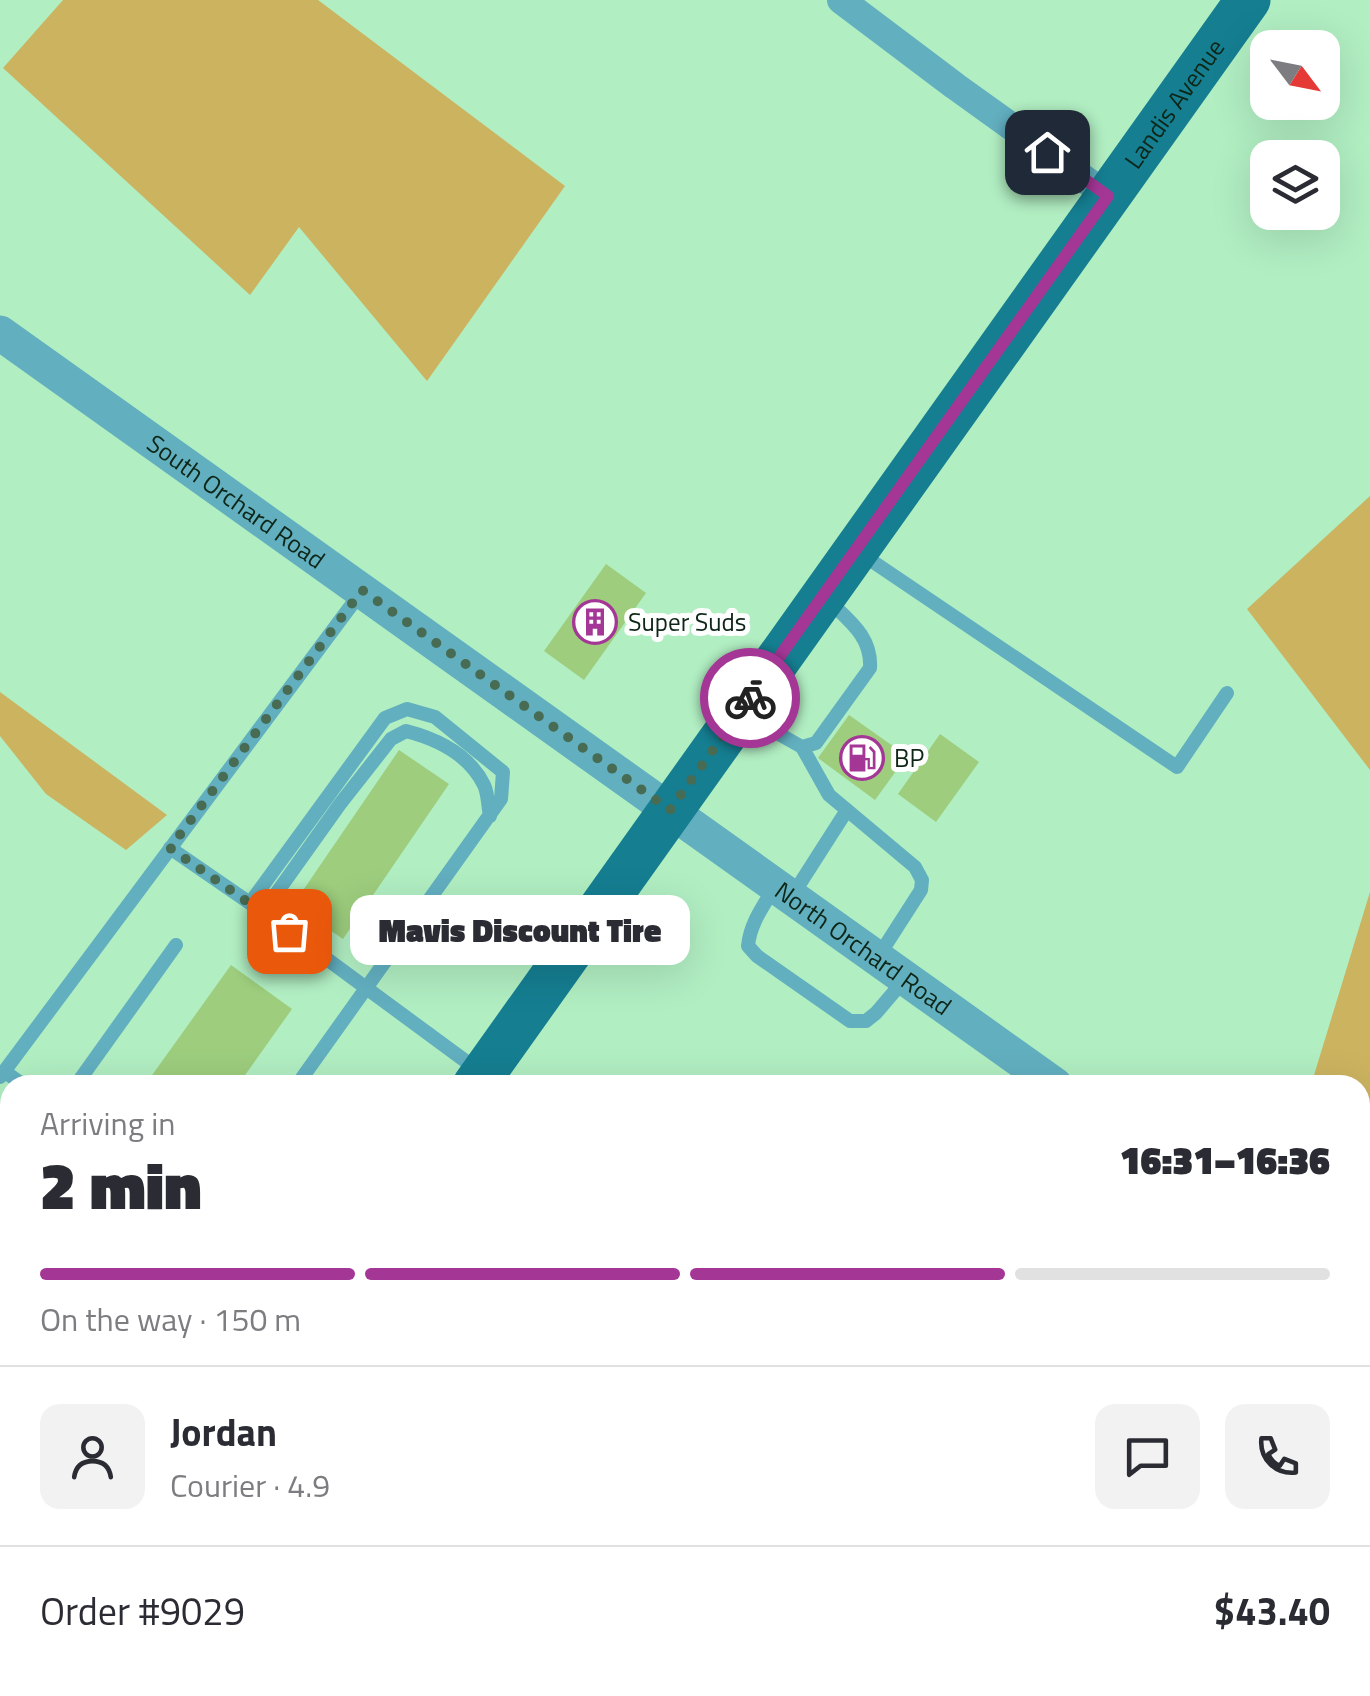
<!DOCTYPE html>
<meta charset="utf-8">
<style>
body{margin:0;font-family:"Titillium Web",sans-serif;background:#f2f2f3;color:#2b2b33;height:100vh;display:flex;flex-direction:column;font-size:38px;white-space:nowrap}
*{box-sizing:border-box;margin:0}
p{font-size:32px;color:#7c7c81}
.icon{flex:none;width:55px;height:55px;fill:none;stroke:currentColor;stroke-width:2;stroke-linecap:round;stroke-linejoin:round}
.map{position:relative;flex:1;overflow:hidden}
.details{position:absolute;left:0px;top:1075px;width:1370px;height:622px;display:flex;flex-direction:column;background:#fff;border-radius:30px 30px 0 0;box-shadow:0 10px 40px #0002}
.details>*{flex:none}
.needle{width:65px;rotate:122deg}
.fabs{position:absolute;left:1250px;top:30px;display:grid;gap:20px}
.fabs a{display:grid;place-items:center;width:90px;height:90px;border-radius:20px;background:#fff;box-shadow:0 10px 40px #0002;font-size:50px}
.pin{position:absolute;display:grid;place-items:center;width:85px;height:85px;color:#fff;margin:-42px;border-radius:20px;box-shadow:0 5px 15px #0006}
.courier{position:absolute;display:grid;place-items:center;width:100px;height:100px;margin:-50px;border:8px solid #a43796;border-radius:50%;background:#fff;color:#222;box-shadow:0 2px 12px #0007}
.bubble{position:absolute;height:70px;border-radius:20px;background:#fff;box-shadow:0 10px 40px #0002;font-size:32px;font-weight:800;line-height:70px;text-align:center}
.summary em{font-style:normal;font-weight:800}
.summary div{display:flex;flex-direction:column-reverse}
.summary{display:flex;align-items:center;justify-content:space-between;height:170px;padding:0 40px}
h1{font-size:65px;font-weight:800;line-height:75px}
.bar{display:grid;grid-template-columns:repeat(4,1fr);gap:15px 10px;align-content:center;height:120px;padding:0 40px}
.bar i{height:12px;border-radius:8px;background:#e1e1e2}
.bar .on{background:#a43796}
.bar p{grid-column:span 4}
.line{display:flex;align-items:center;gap:25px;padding:0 40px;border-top:2px solid #e1e1e2}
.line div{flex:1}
.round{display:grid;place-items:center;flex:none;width:105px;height:105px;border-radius:20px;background:#f2f2f3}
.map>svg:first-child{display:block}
.green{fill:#cbb360}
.building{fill:#9dcd7d}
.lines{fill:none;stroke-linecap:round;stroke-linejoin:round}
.service{stroke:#62afc0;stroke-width:14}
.minor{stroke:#62afc0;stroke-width:28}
.tertiary{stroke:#62afc0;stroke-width:35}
.primary{stroke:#157e91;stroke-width:45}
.done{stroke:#476c53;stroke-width:10;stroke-dasharray:0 18}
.route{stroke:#a43796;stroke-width:12}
.labels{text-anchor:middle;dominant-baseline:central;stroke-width:10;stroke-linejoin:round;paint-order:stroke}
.street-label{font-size:25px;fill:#0e2617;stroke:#fefefe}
.poi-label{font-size:25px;fill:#0e2617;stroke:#fefefe;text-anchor:start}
</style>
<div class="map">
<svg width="1370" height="1696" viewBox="0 0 1370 1696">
<rect width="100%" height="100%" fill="#b1eec2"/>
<path class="green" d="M63,0H318L565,186L427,381L299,227L250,295L3,68Z
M1370,496V770L1247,609Z
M0,692L167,815L126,850L46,794L0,736Z
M1370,892V1120L1360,1141V1085H1311Z
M1075,1688H1213L1214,1696H1081Z"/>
<path class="building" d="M606,564L646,593L584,680L544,651Z
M849,715L907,756L875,800L818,758Z
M940,734L979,762L936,822L898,794Z
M399,750L449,784L343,939L293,905Z
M231,965L292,1009L238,1085H145Z
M0,1245L10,1252V1388L0,1381Z"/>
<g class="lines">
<path class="service" d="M860,553L1177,767L1227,693
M745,715L802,747L816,743L870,668C872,636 848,620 827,599
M802,747L829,795L915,867L922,880L921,890L878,957
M170,848L263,912L479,1071
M776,885C764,905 750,923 748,946L757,956L850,1021H866L876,1013L905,979
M792,896L847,810
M250,903L385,718L407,709L435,717L503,772L501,799L297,1085
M263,912L340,804L391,739L406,731C437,739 469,754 484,785C488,793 488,806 490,816
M4,1071L23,1085
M0,1077L362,591
M76,1085L176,945
M0,1454L10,1460
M282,1688L294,1696
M183,1696L190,1688
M439,1696L440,1688"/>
<path class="minor" d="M841,0L955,86L1108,196"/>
<g class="tertiary">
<path id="s1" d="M0,333L1055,1085"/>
<path d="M1360,1303L1370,1310"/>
</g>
<g class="primary">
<path id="s2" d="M475,1085L1248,0"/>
<path d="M41,1696L47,1688"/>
</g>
</g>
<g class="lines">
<path class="done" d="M289,931L170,848L362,590L670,810L750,698"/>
<path class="route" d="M750,698L1108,196L1047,152"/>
</g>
<defs>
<g id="building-ring" transform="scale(2.25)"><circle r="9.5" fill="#fefefe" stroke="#a43796" stroke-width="1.5"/><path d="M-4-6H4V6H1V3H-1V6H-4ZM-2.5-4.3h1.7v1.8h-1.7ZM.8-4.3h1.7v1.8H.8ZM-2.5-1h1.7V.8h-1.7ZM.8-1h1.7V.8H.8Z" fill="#a43796"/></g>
<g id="fuel-ring" transform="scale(2.25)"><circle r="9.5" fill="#fefefe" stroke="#a43796" stroke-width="1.5"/><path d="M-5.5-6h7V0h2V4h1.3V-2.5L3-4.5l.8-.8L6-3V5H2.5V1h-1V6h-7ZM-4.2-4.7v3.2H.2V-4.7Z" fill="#a43796"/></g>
</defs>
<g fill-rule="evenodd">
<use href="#building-ring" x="595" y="622"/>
<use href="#fuel-ring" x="862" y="758"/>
</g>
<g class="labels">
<g class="street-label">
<text stroke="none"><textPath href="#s2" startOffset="1205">Landis Avenue</textPath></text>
<text stroke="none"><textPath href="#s1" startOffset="290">South Orchard Road</textPath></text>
<text stroke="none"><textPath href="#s1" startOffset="1060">North Orchard Road</textPath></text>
</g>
<g class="poi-label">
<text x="628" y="622">Super Suds</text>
<text x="894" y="758">BP</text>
</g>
</g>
</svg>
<div class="fabs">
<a><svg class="needle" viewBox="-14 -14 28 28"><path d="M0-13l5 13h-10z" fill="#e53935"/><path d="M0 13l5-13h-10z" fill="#7c7c81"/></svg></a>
<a><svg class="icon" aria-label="layers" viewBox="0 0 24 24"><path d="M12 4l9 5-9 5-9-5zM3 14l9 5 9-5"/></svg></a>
</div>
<div class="pin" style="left:289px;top:931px;background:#ea580c"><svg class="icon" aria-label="bag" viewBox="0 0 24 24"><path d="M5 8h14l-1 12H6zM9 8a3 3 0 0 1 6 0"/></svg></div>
<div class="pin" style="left:1047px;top:152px;background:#1f2937"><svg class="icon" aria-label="home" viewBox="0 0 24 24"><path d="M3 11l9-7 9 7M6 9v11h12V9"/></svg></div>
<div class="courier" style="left:750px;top:698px"><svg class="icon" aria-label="bike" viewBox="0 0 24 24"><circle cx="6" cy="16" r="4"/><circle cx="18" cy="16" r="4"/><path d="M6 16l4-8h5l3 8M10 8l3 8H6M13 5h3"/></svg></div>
<div class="bubble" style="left:350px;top:895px;width:340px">Mavis Discount Tire</div>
<section class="details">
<div class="summary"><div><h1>2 min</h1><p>Arriving in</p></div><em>16:31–16:36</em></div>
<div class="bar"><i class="on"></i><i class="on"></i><i class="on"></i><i></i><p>On the way · 150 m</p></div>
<div class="line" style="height:180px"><a class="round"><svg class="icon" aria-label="person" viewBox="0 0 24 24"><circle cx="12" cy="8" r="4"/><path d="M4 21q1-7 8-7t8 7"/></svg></a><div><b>Jordan</b><p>Courier · 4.9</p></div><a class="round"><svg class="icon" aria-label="chat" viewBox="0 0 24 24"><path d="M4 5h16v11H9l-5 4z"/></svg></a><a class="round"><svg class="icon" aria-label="phone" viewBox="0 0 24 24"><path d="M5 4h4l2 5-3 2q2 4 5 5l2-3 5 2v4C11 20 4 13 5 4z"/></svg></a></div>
<div class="line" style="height:130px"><div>Order #9029</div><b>$43.40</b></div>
</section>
</div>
